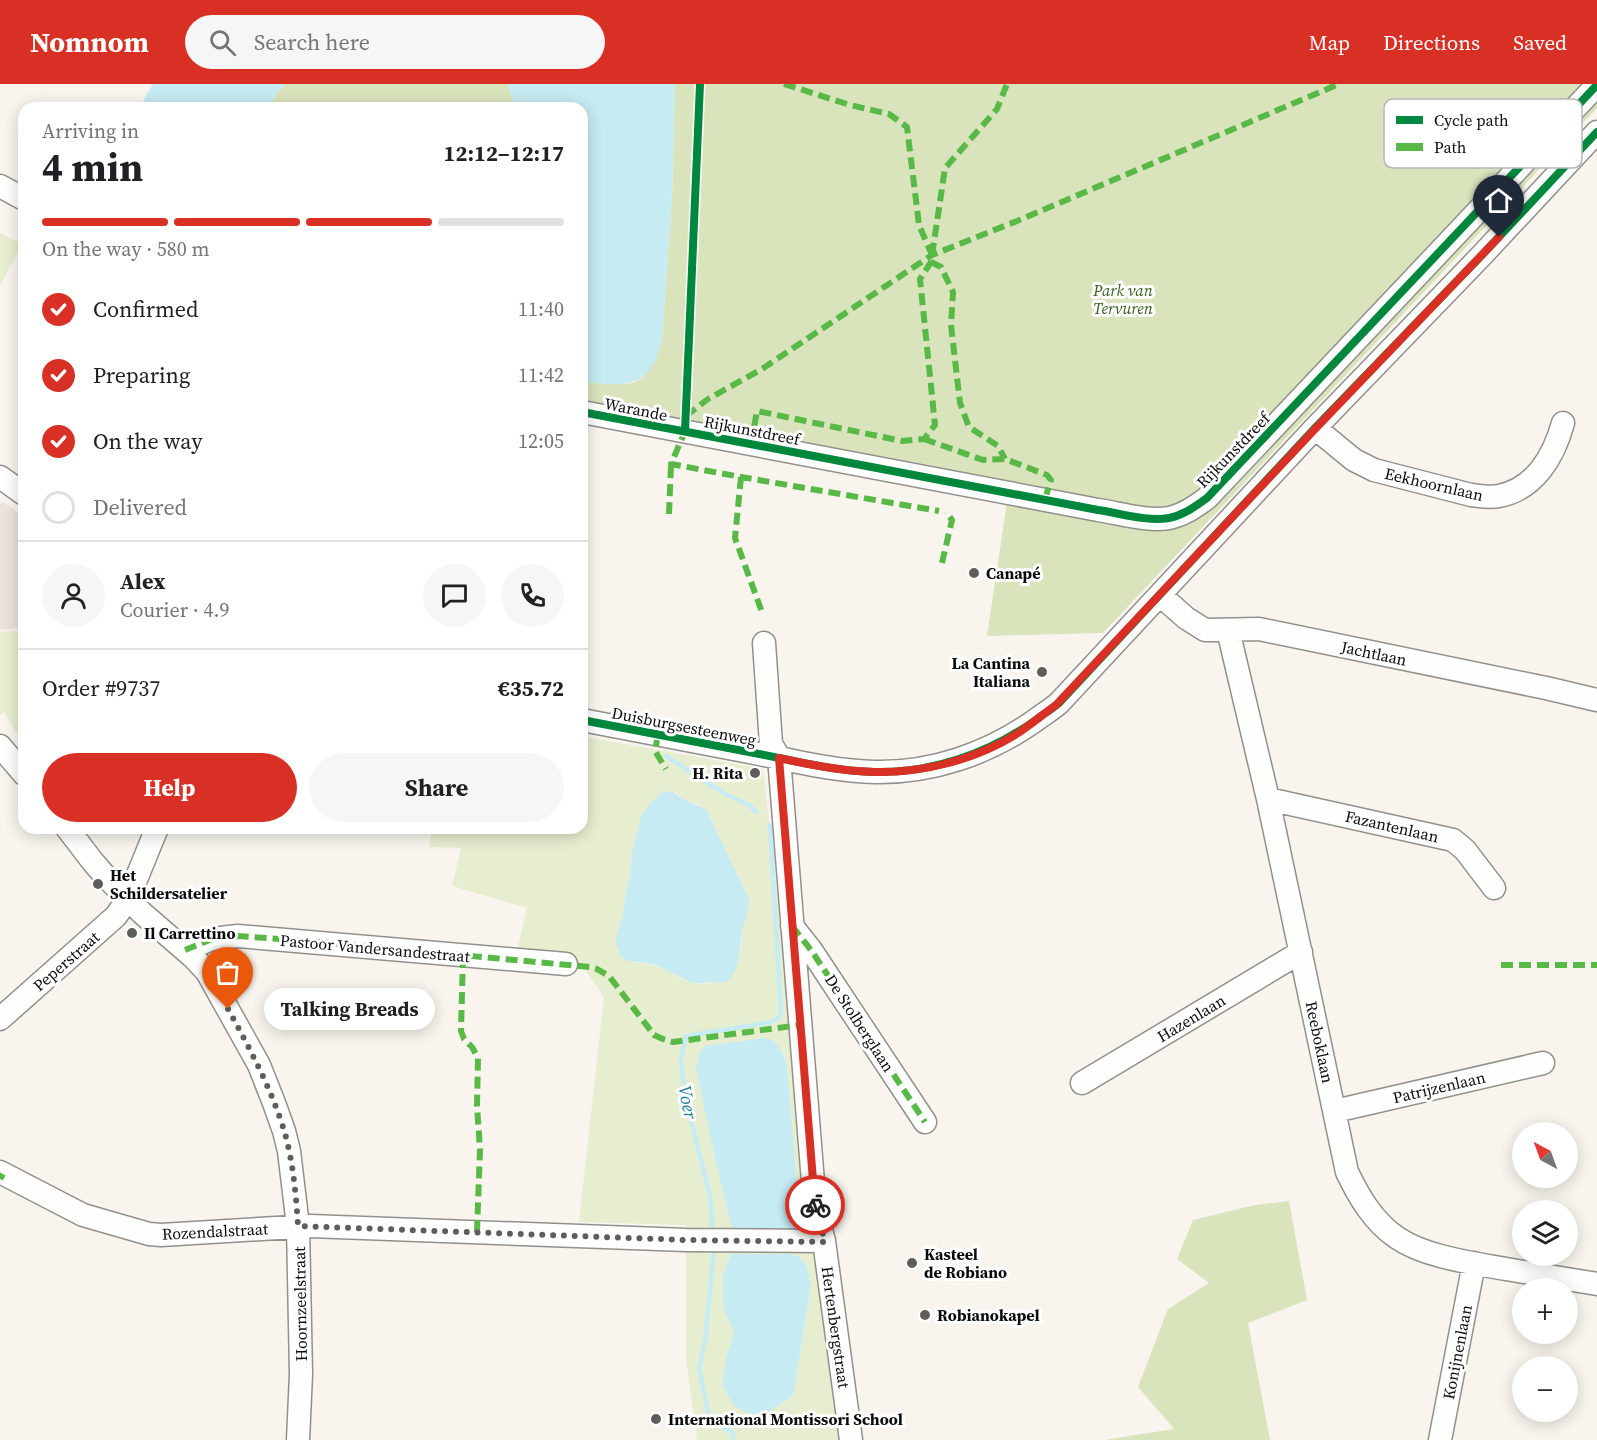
<!DOCTYPE html>
<meta charset="utf-8">
<style>
body{margin:0;font-family:"Source Serif 4",serif;background:#f6f6f6;color:#202124;height:100vh;display:flex;flex-direction:column;font-size:22px;white-space:nowrap}
*{box-sizing:border-box;margin:0}
p{font-size:20px;color:#757577}
.icon{flex:none;width:33px;height:33px;fill:none;stroke:currentColor;stroke-width:2;stroke-linecap:round;stroke-linejoin:round}
.map{position:relative;flex:1;overflow:hidden}
.side{position:absolute;left:18px;top:18px;width:570px;height:732px;display:flex;flex-direction:column;background:#fff;border-radius:18px;box-shadow:0 3px 15px #0003}
.side>*{flex:none}
.needle{width:39px;rotate:319deg}
.buttons{position:absolute;left:1512px;top:1038px;display:grid;gap:12px}
.buttons a{display:grid;place-items:center;width:66px;height:66px;border-radius:50%;background:#fff;box-shadow:0 3px 15px #0003;font-size:30px}
.pin{position:absolute;display:grid;place-items:center;width:51px;height:51px;color:#fff;margin:-62px -26px;border-radius:50% 50% 50% 0;rotate:-45deg;box-shadow:0 0 6px #0007}
.pin .icon{rotate:45deg}
.courier{position:absolute;display:grid;place-items:center;width:60px;height:60px;margin:-30px;border:4px solid #d93025;border-radius:50%;background:#fff;color:#222;box-shadow:0 2px 8px #0007}
.bubble{position:absolute;height:42px;border-radius:21px;background:#fff;box-shadow:0 3px 15px #0003;font-size:20px;font-weight:700;line-height:42px;text-align:center}
.summary em{font-style:normal;font-weight:700}
.summary div{display:flex;flex-direction:column-reverse}
.summary{display:flex;align-items:center;justify-content:space-between;height:102px;padding:0 24px}
h1{font-size:39px;font-weight:700;line-height:45px}
.bar{display:grid;grid-template-columns:repeat(4,1fr);gap:9px 6px;align-content:center;height:72px;padding:0 24px}
.bar i{height:8px;border-radius:4px;background:#e0e0e0}
.bar .on{background:#d93025}
.bar p{grid-column:span 4}
.line{display:flex;align-items:center;gap:15px;padding:0 24px;border-top:2px solid #e0e0e0}
.line div{flex:1}
.round{display:grid;place-items:center;flex:none;width:63px;height:63px;border-radius:32px;background:#f6f6f6}
ol{padding:0 24px;list-style:none}
li{display:flex;align-items:center;gap:18px;height:66px}
li p{margin-inline-start:auto}
li .icon{padding:6px;border-radius:50%;background:#d93025;color:#fff;stroke-width:4}
li:last-child{color:#757577}
li i{width:33px;height:33px;border:3px solid #e0e0e0;border-radius:50%}
.action{display:flex;gap:12px;margin-top:auto;padding:12px 24px}
.action a{flex:1;height:69px;border-radius:36px;background:#d93025;color:#fff;font-size:24px;font-weight:700;line-height:69px;text-align:center}
.action a+a{background:#f6f6f6;color:#202124}
header{display:flex;align-items:center;gap:36px;box-sizing:border-box;height:84px;padding:0 30px;background:#d93025;color:#fff}
header strong{font-size:28px}
nav{display:flex;gap:33px;margin-inline-start:auto;font-size:21px}
.search{width:420px;height:54px;background:#f6f6f6;display:flex;align-items:center;gap:15px;box-sizing:border-box;padding:0 21px;border-radius:33px;color:#757577;font-size:22px}
.map>svg:first-child{display:block}
.green{fill:#e7edcf;fill-rule:evenodd}
.forest{fill:#d9e4bd}
.plaza{fill:#e9e3da}
.water{fill:#c6ebf2}
.lines{fill:none;stroke-linecap:round;stroke-linejoin:round}
.stream{stroke:#c6ebf2;stroke-width:4.5}
.minor-casing{stroke:#92908d;stroke-width:25}
.minor{stroke:#fefefc;stroke-width:22}
.quiet{stroke:#58b947;stroke-width:6;stroke-dasharray:12 6;stroke-linecap:butt}
.cycleway-casing{stroke:#fff;stroke-width:11}
.cycleway{stroke:#00873e;stroke-width:8}
.done{stroke:#5e5d5a;stroke-width:6;stroke-dasharray:0 10.8}
.route{stroke:#d93025;stroke-width:8}
.poi-dot{fill:#5e5d5a;stroke:#fff;stroke-width:2}
.labels{text-anchor:middle;dominant-baseline:central;stroke-width:6;stroke-linejoin:round;paint-order:stroke}
.park-label{font-size:16px;font-style:italic;fill:#385f1f;stroke:#fff}
.street-label{font-size:16px;fill:#0b0b0b;stroke:#fff}
.poi-label{font-size:16px;font-weight:bold;fill:#0b0b0b;stroke:#fff;text-anchor:start}
.water-label{font-size:18px;font-style:italic;fill:#1a7897;stroke:#fff}
.key{fill:#fff;stroke:#b6b6b6;stroke-width:1.5}
.key-label{font-size:16px;fill:#0b0b0b}
</style>
<header>
<strong>Nomnom</strong>
<div class="search"><svg class="icon" aria-label="search" viewBox="0 0 24 24"><circle cx="10" cy="10" r="6"/><path d="M15 15l6 6"/></svg>Search here</div>
<nav><a>Map</a><a>Directions</a><a>Saved</a></nav>
</header>
<div class="map">
<svg width="1597" height="1356" viewBox="0 0 1597 1356">
<rect width="100%" height="100%" fill="#f9f5ee"/>
<path class="green" d="M0,149L22,160L0,202Z
M24,544V661L4,628L0,631V548L18,547Z
M582,652L763,685L840,1356H697L686,1274V1141L579,1138L604,913L589,891L580,880L515,875L527,824L452,802L461,764L429,763L432,744H582ZM675,708L685,717L700,721L706,725L750,817L744,840L740,870L724,898C714,898 702,901 692,899C670,891 657,877 633,879L616,852L623,832L625,812L630,792L632,769L641,732L645,726ZM764,954L782,966L787,980L800,1139L798,1144L789,1148L731,1141L714,1070L697,984L701,966ZM731,1170H792L799,1173L807,1182L811,1203L793,1312L726,1274L734,1247L723,1191Z"/>
<path class="forest" d="M286,0H508L515,24H269L276,10Z
M675,0H1597V24L1103,549L987,552L1010,398L582,317V298L625,300L633,299L640,295L644,292L662,255L672,112Z
M1289,1117L1307,1216L1248,1239L1270,1356H1104L1174,1345L1138,1303L1168,1225L1209,1199L1177,1175L1193,1136L1255,1121Z"/>
<path class="plaza" d="M3,418L24,433V540L16,544L5,546L0,545V420Z"/>
<path class="water" d="M152,0H286L276,10L269,24H140Z
M508,0H675L672,112L662,255C651,306 626,302 582,298V24H515Z
M669,707C677,709 680,714 687,717C693,721 700,721 706,725L750,817C748,828 744,839 742,850C740,862 739,893 725,898C721,899 715,898 710,898C704,899 698,900 692,899L653,880L627,877L621,872L616,861V852L623,832L625,812L630,792L632,769L641,732L652,718L660,710Z
M764,954C779,956 782,967 787,980L800,1139L799,1144L789,1148L735,1145L731,1141L714,1070L696,984L701,966L705,962Z
M731,1170H792L799,1173L807,1182L811,1203L793,1312L759,1334L735,1323L722,1302L726,1274L734,1248L723,1223V1191Z"/>
<g class="lines">
<path class="stream" d="M666,672L725,710L749,721L756,728
M713,1149L710,1112L685,1012L681,976L686,952L772,938L778,934L781,929L770,741
M714,1164L705,1258L699,1284L710,1336L733,1349V1356"/>
<g class="minor-casing">
<path id="minor" d="M0,102L24,115
M582,328L1098,426C1119,429 1148,438 1169,434C1184,431 1196,422 1207,414L1597,1
M1315,344L1354,376L1374,386L1471,411C1480,412 1490,414 1499,412C1535,405 1554,372 1563,339
M0,393L24,410
M1160,511L1186,534L1205,546L1259,545L1546,604L1597,616
M1228,546L1268,715L1347,1088C1359,1113 1373,1137 1396,1153C1424,1173 1473,1179 1506,1185C1536,1190 1567,1195 1597,1200
M764,559L771,660L779,673L815,1123L824,1157L851,1356
M582,636C636,646 690,657 744,667C787,675 831,687 875,688C932,689 987,670 1033,638C1042,631 1051,626 1059,619L1315,344L1483,170L1597,48
M0,662L24,690
M1268,715L1453,756L1465,766L1494,804
M67,744L93,778L107,794L142,829L194,874L207,888L259,981L274,1019L284,1047L289,1067L298,1142L301,1290L298,1356
M792,842L811,866L925,1038
M185,866L212,855L238,852L566,880
M0,935L116,832L128,815L157,744
M1082,999L1301,868
M1335,1027L1543,979
M0,1088L83,1131L149,1150L161,1151L310,1142L686,1156L824,1157
M1440,1356L1474,1179"/>
</g>
<use href="#minor" class="minor"/>
<path class="quiet" d="M784,0L850,21L889,30L907,43L919,141L932,171
M931,178L941,183L953,208L951,241L960,319L969,343L998,362L1005,375
M686,332L708,315L762,285L932,171L1017,137L1339,0
M686,345L671,380L741,393L939,427
M924,355L983,376L1005,375L1047,391L1051,396L1045,415
M751,360L757,327L902,357L924,355L935,341L920,195L931,178L945,84L997,25L1007,0
M741,393L735,454L763,531
M669,430L671,380
M942,479L952,436L946,428
M658,651L655,667L666,685
M792,842L811,866L925,1038
M185,866L212,855L238,852L320,858L590,883L597,885L609,892L654,951L663,955L673,958L800,941
M463,872L461,947L464,955L472,963L478,974L477,1022L480,1065L477,1148
M1501,881H1597
M0,1095L3,1090"/>
<g class="cycleway-casing">
<path id="cycleway" d="M582,328L1098,426C1119,429 1148,438 1169,434C1184,431 1196,422 1207,414L1597,1
M685,347L700,0
M582,636C636,646 690,657 744,667C787,675 831,687 875,688C932,689 987,670 1033,638C1042,631 1051,626 1059,619L1315,344L1483,170L1597,48"/>
</g>
<use href="#cycleway" class="cycleway"/>
</g>
<g class="lines">
<path class="done" d="M228,925C250,965 270,1002 284,1046C293,1077 296,1110 298,1142L686,1156L825,1158L815,1121"/>
<path class="route" d="M815,1121L779,674C810,681 842,687 874,688C923,689 974,676 1015,651C1029,642 1042,631 1056,621L1316,344L1499,153"/>
</g>
<g class="poi-dot">
<circle cx="974" cy="489" r="6"/>
<circle cx="1042" cy="588" r="6"/>
<circle cx="755" cy="689" r="6"/>
<circle cx="98" cy="800" r="6"/>
<circle cx="132" cy="849" r="6"/>
<circle cx="912" cy="1179" r="6"/>
<circle cx="925" cy="1231" r="6"/>
<circle cx="656" cy="1335" r="6"/>
</g>
<g class="labels">
<g class="park-label">
<text x="1123" y="206">Park van<tspan x="1123" dy="18">Tervuren</tspan></text>
</g>
<g class="street-label">
<text transform="translate(636 325) rotate(11)">Warande</text>
<text transform="translate(752 346) rotate(11)">Rijkunstdreef</text>
<text transform="translate(1233 366) rotate(-46)">Rijkunstdreef</text>
<text transform="translate(1434 400) rotate(13)">Eekhoornlaan</text>
<text transform="translate(1374 569) rotate(12)">Jachtlaan</text>
<text transform="translate(684 642) rotate(11)">Duisburgsesteenweg</text>
<text transform="translate(1392 742) rotate(13)">Fazantenlaan</text>
<text transform="translate(375 864) rotate(5)">Pastoor Vandersandestraat</text>
<text transform="translate(66 877) rotate(-41)">Peperstraat</text>
<text transform="translate(1191 934) rotate(-31)">Hazenlaan</text>
<text transform="translate(860 939) rotate(57)">De Stolberglaan</text>
<text transform="translate(1320 958) rotate(78)">Reeboklaan</text>
<text transform="translate(1439 1003) rotate(-13)">Patrijzenlaan</text>
<text transform="translate(215 1147) rotate(-3)">Rozendalstraat</text>
<text transform="translate(300 1220) rotate(-91)">Hoornzeelstraat</text>
<text transform="translate(836 1243) rotate(82)">Hertenbergstraat</text>
<text transform="translate(1457 1268) rotate(-79)">Konijnenlaan</text>
</g>
<g class="poi-label">
<text x="986" y="489">Canapé</text>
<text x="1030" y="579" text-anchor="end">La Cantina<tspan x="1030" dy="18">Italiana</tspan></text>
<text x="743" y="689" text-anchor="end">H. Rita</text>
<text x="110" y="791">Het<tspan x="110" dy="18">Schildersatelier</tspan></text>
<text x="144" y="849">Il Carrettino</text>
<text x="924" y="1170">Kasteel<tspan x="924" dy="18">de Robiano</tspan></text>
<text x="937" y="1231">Robianokapel</text>
<text x="668" y="1335">International Montissori School</text>
</g>
<g class="water-label">
<text transform="translate(688 1018) rotate(79)">Voer</text>
</g>
</g>
<rect x="1384" y="15" width="198" height="69" rx="9" class="key"/>
<rect x="1396" y="32" width="27" height="8" fill="#00873e"/>
<rect x="1396" y="59" width="27" height="8" fill="#58b947"/>
<g class="key-label">
<text x="1434" y="42">Cycle path</text>
<text x="1434" y="69">Path</text>
</g>
</svg>
<div class="buttons">
<a><svg class="needle" viewBox="-14 -14 28 28"><path d="M0-13l5 13h-10z" fill="#e53935"/><path d="M0 13l5-13h-10z" fill="#757577"/></svg></a>
<a><svg class="icon" aria-label="layers" viewBox="0 0 24 24"><path d="M12 4l9 5-9 5-9-5zM3 14l9 5 9-5"/></svg></a>
<a>+</a>
<a>−</a>
</div>
<div class="pin" style="left:228px;top:925px;background:#ea580c"><svg class="icon" aria-label="bag" viewBox="0 0 24 24"><path d="M5 8h14l-1 12H6zM9 8a3 3 0 0 1 6 0"/></svg></div>
<div class="pin" style="left:1499px;top:153px;background:#1f2937"><svg class="icon" aria-label="home" viewBox="0 0 24 24"><path d="M3 11l9-7 9 7M6 9v11h12V9"/></svg></div>
<div class="courier" style="left:815px;top:1121px"><svg class="icon" aria-label="bike" viewBox="0 0 24 24"><circle cx="6" cy="16" r="4"/><circle cx="18" cy="16" r="4"/><path d="M6 16l4-8h5l3 8M10 8l3 8H6M13 5h3"/></svg></div>
<div class="bubble" style="left:264px;top:904px;width:171px">Talking Breads</div>
<section class="side">
<div class="summary"><div><h1>4 min</h1><p>Arriving in</p></div><em>12:12–12:17</em></div>
<div class="bar"><i class="on"></i><i class="on"></i><i class="on"></i><i></i><p>On the way · 580 m</p></div>
<ol>
<li><svg class="icon" aria-label="check" viewBox="0 0 24 24"><path d="M5 12l5 5 9-10"/></svg>Confirmed<p>11:40</p></li>
<li><svg class="icon" aria-label="check" viewBox="0 0 24 24"><path d="M5 12l5 5 9-10"/></svg>Preparing<p>11:42</p></li>
<li><svg class="icon" aria-label="check" viewBox="0 0 24 24"><path d="M5 12l5 5 9-10"/></svg>On the way<p>12:05</p></li>
<li><i></i>Delivered</li>
</ol>
<div class="line" style="height:108px"><a class="round"><svg class="icon" aria-label="person" viewBox="0 0 24 24"><circle cx="12" cy="8" r="4"/><path d="M4 21q1-7 8-7t8 7"/></svg></a><div><b>Alex</b><p>Courier · 4.9</p></div><a class="round"><svg class="icon" aria-label="chat" viewBox="0 0 24 24"><path d="M4 5h16v11H9l-5 4z"/></svg></a><a class="round"><svg class="icon" aria-label="phone" viewBox="0 0 24 24"><path d="M5 4h4l2 5-3 2q2 4 5 5l2-3 5 2v4C11 20 4 13 5 4z"/></svg></a></div>
<div class="line" style="height:78px"><div>Order #9737</div><b>€35.72</b></div>
<div class="action"><a>Help</a><a>Share</a></div>
</section>
</div>
